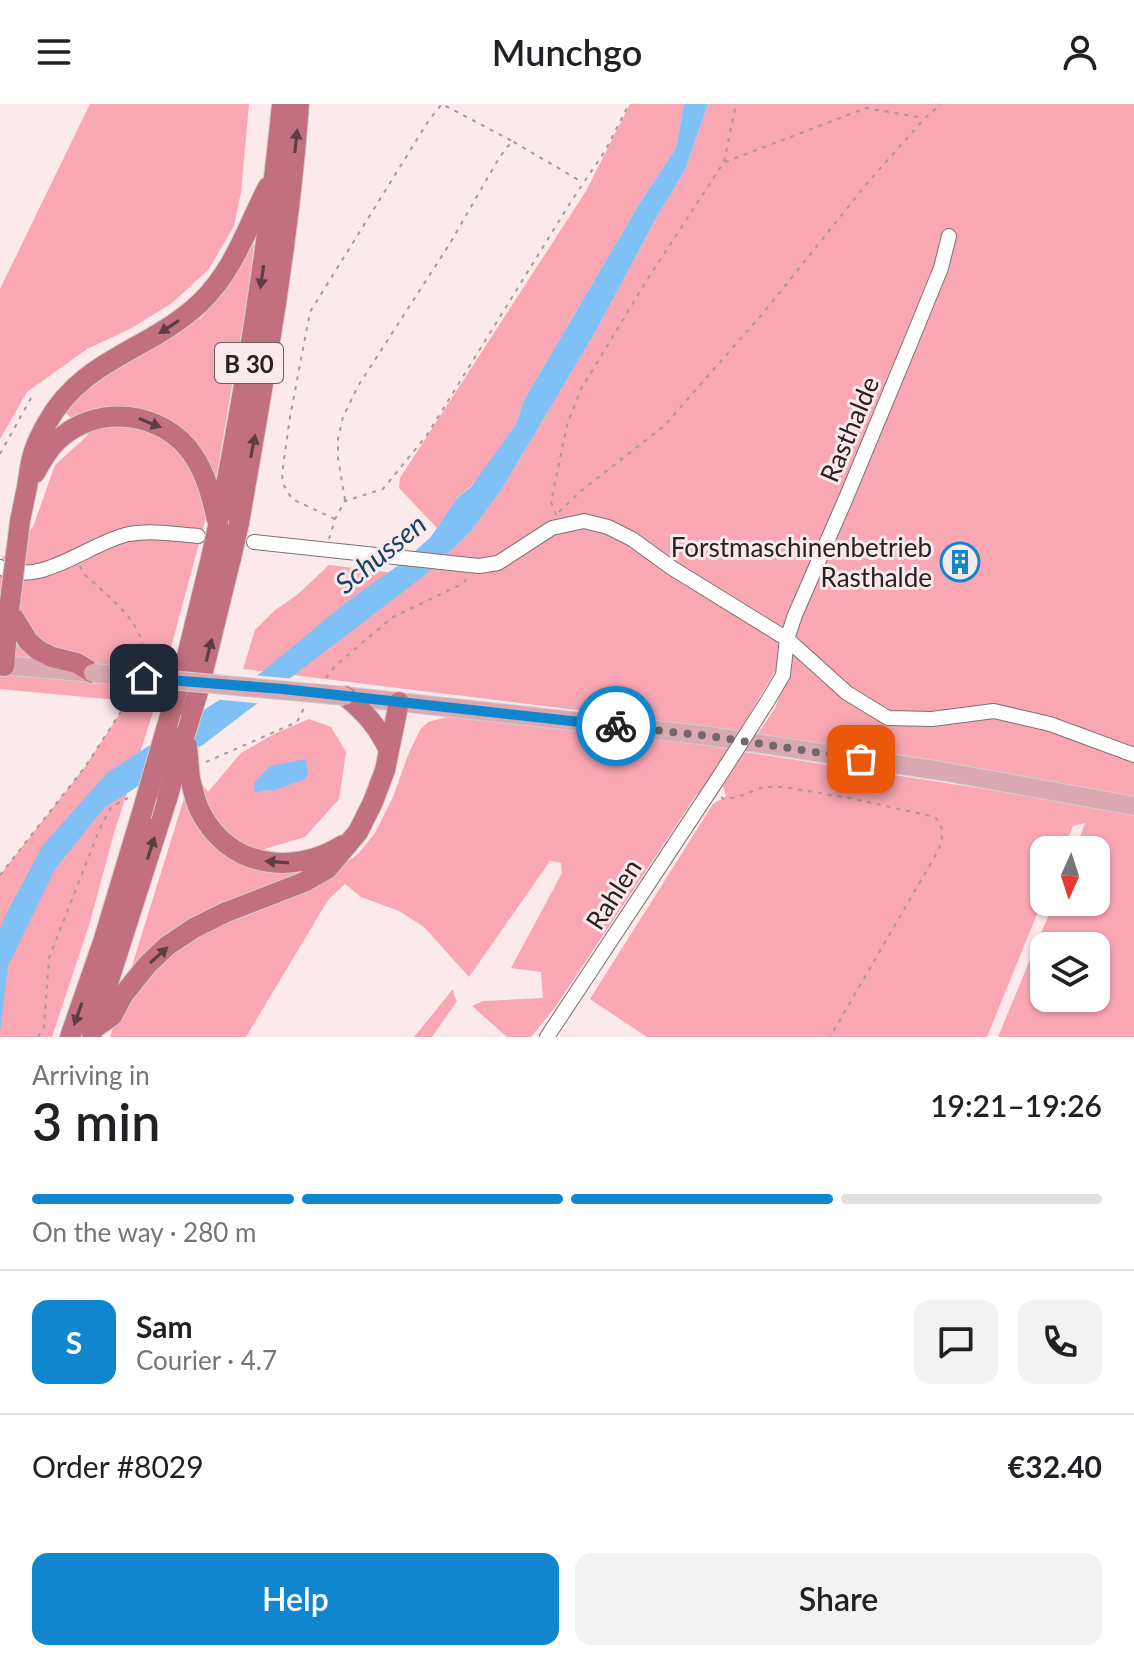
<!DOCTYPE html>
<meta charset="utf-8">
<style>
body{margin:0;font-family:Lato,sans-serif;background:#f2f2f2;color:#202124;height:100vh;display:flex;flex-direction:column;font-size:30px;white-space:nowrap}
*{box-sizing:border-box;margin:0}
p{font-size:26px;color:#757577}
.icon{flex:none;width:44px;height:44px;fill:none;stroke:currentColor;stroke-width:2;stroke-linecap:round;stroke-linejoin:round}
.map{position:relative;height:933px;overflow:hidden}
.drawer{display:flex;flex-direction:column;background:#fff;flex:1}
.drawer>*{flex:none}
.needle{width:52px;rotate:183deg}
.fabs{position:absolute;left:1030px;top:732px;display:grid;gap:16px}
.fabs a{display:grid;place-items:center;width:80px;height:80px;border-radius:16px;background:#fff;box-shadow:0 2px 6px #0004;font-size:40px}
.pin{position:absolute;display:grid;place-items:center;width:68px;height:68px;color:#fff;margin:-34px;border-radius:16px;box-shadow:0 4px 12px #0006}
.courier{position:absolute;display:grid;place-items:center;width:80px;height:80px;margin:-40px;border:6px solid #1086cf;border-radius:50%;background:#fff;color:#222;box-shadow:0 2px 10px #0007}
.head em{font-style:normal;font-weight:600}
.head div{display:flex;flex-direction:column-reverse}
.head{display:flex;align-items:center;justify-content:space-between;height:136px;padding:0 32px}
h1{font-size:52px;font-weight:600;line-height:60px}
.bar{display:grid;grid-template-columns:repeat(4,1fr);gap:12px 8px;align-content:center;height:96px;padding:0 32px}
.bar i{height:10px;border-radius:6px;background:#e0e0e0}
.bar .selected{background:#1086cf}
.bar p{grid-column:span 4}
.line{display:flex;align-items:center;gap:20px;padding:0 32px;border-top:2px solid #e0e0e0}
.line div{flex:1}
.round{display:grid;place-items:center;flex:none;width:84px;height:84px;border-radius:16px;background:#f2f2f2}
.button{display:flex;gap:16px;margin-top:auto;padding:16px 32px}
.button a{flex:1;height:92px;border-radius:16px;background:#1086cf;color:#fff;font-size:32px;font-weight:600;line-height:92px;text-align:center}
.button a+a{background:#f2f2f2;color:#202124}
header{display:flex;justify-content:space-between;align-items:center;height:104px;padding:0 32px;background:#fff;font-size:36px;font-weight:600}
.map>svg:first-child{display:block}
.green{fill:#faa7b4;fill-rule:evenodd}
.water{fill:#7fc0f5}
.pier{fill:#fce9ec}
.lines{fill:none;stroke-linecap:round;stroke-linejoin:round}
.minor-casing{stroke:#807072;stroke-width:16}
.major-casing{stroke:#d0cece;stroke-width:20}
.highway-casing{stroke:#d0cece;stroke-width:22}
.path{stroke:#a8999c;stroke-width:2;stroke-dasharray:4 6;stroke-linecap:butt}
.minor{stroke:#fff;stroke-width:14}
.major{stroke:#daa9b2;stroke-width:18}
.highway{stroke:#c2707f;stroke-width:20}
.minor-bridge-casing{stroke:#807072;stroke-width:16;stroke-linecap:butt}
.major-bridge-casing{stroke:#d0cece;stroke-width:20;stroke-linecap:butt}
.highway-bridge-casing{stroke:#d0cece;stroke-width:22;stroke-linecap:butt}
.minor-bridge{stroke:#fff;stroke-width:14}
.major-bridge{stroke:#daa9b2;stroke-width:18}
.highway-bridge{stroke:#c2707f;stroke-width:20}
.oneway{fill:#5e3d43}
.done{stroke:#726769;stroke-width:8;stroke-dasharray:0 14.4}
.route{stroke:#1086cf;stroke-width:10}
.labels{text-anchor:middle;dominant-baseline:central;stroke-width:6;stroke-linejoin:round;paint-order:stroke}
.shield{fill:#fce9ec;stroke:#685d5f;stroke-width:2}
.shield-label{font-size:24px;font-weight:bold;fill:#282122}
.street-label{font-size:26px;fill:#282122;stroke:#fce9ec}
.poi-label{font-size:26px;fill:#282122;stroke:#fce9ec;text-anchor:end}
.water-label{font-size:28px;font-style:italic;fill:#134466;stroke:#fce9ec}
</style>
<header><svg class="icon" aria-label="menu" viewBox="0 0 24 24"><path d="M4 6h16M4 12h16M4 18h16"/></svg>Munchgo<svg class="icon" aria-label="person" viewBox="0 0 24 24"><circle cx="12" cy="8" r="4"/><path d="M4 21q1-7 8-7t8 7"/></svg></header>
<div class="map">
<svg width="1134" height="933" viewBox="0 0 1134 933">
<rect width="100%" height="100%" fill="#fce9ec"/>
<path class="green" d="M90,0H249L241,88L234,122L209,165L172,199L130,225L87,245L27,288L0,335V185Z
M630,0H684L676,44L641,97L524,296L516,320L480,372L470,383L457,394L437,424L399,384L400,374L586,87Z
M708,0H1134V694L907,652L756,632L775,604L789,569L777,564L739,628L633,613L243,565L255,526L275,506L297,491L329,461L394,469L425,471L470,428L500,388L597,225L654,118L685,66Z
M252,136L254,141L248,190L215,380L156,599L114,729L90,818L52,933H0V771L85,663L128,597L0,585V456L33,423L55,361L88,331L65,308L76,294L144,246L202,213L233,175Z
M447,613L731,643L701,693L697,690L556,902L531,933H507L472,902L483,897L543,894L541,868L511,864L562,769L561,759L550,757L469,873L424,823L399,807L361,793L345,780L328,796L246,933H110L190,675L225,740L328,771L358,750L375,729L393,693L408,651L420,626L428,618Z
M309,615L331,623L346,648L339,695L305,733L264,745L291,752L266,751L237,741L206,703L202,680L208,688L241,649L276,629Z
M744,648L1044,694L1134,710V933H998L1054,798H1096V746H1075L1085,719L1073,722L1063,746H1044V793L987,933H647L590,895L713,700L726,692L723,682ZM1044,842H1096V894H1044Z
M453,885L454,891L457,897L432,933H414Z"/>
<path class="water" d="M684,0H708L685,66L654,118L597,225L500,388L470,428L425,471L204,640L104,704L55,765L8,862L0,929V826L4,814L43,741L107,669L262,568L344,500L400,460L430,434L457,394L471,383L516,320L524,296L641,97L676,44Z
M306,655L308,670L305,675L272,687L265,686L255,689L254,679L270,662Z"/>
<path class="pier" d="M250,571L296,575L263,600L213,595Z"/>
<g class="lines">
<g class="minor-casing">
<path id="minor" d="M254,438L479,462L498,459L552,424L584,417L608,423L632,435L672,464L787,535L847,589L888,614L932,615L994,607L1050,620L1134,651
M0,463C39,485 90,438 129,430C152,426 175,430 198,432
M767,598L783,571L787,535L795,511L846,394L910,240L941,164L949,132
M547,933L719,673"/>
</g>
<g class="major-casing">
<path id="major" d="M0,561L93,569
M345,592L709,632L941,667L1134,702"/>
</g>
<g class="highway-casing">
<path id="highway" d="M35,369C41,358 47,347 56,338C94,299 163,306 193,351C206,370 212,394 217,416
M27,383C29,371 30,358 34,347C37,337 42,328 47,319C83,254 149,247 200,199C235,165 246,125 268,83
M239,419C263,280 289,141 299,0
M218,422C246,282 268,142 282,0
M9,506L28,537L38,546L52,553L77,559L93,569
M4,562L9,506
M345,592C366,609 377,622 389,646
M171,608L188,548L211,454
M185,630L198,588L231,454
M190,675C193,685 195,696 199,705C227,763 291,773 343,741
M93,925L112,912L123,891L148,860L167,842L194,824L224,809L304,778L327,765L358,728L373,698L385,666L399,598
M92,929L167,695
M70,933L104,835L141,712"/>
</g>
<path class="path" d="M725,58L866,4L924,14
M0,350L31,294
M345,396L338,354V335L343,313L358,282L449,141L499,54L512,37L582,78
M559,408L582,386L664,322L764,208L869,77L925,14L941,0
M556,411L551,398L567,321L581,285L647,176L724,58L736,0
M335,415L292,395L283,380L282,370L290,313L310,208L429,16L442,0L512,37
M329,435L335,415L345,397L383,385L427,331L572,96L605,47L629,0
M80,462L83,469C107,492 152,523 142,560
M326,574L336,561L393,513L462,480L469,473
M206,658L297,618L305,602
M721,693L724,695L738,693L763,683H784L854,695L935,713C945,724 943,734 938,747L830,933
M0,771L85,663L133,589
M38,933L44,923L49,854L100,724L111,703L128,694"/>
<use href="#minor" class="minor"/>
<use href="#major" class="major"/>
<use href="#highway" class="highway"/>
<g class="minor-bridge-casing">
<path id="minor-bridge" d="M719,673L767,598"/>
</g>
<g class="major-bridge-casing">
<path id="major-bridge" d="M93,569L345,592"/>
</g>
<g class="highway-bridge-casing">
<path id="highway-bridge" d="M211,454L218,422
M231,454L239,419
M9,506L20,417L27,383
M187,642L190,675
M167,695L185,630
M141,712L171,608"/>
</g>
<use href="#minor-bridge" class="minor-bridge"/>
<use href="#major-bridge" class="major-bridge"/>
<use href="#highway-bridge" class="highway-bridge"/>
</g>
<defs><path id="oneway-solid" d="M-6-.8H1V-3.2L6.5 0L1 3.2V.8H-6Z" transform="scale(2)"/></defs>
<g class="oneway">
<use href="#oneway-solid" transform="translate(296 37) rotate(-84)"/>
<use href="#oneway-solid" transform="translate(262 173) rotate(98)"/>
<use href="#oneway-solid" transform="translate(169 223) rotate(147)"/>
<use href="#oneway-solid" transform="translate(150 319) rotate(22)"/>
<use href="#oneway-solid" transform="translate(253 342) rotate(-79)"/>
<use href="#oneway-solid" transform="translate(209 546) rotate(-76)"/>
<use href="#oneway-solid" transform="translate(151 744) rotate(-72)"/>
<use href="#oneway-solid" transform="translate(277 758) rotate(-176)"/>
<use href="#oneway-solid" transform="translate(159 851) rotate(-42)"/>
<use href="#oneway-solid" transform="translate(78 910) rotate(109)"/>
</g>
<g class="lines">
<path class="done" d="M616,622L709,632L861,655"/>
<path class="route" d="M144,574L283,585L616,622"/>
</g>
<defs>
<g id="building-ring" transform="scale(2)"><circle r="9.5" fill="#fce9ec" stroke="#1086cf" stroke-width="1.5"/><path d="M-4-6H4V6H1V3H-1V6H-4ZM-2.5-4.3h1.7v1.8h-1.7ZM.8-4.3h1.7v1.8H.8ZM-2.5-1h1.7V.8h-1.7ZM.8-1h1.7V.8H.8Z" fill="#1086cf"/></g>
</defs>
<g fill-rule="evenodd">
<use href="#building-ring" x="960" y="458"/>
</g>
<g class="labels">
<rect class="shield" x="215" y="239" width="68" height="40" rx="6"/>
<g class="shield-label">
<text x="249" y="259">B 30</text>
</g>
<g class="street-label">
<text transform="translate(849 325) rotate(-67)">Rasthalde</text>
<text transform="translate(613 790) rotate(-57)">Rahlen</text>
</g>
<g class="poi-label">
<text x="932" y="443">Forstmaschinenbetrieb<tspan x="932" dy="30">Rasthalde</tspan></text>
</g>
<g class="water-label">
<text transform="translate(380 449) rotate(-39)">Schussen</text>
</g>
</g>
</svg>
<div class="fabs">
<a><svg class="needle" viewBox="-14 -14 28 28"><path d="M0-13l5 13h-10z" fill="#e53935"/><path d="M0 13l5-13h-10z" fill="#757577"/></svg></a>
<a><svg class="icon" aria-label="layers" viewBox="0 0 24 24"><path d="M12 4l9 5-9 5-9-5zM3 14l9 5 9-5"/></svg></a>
</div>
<div class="pin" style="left:861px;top:655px;background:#ea580c"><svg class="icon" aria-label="bag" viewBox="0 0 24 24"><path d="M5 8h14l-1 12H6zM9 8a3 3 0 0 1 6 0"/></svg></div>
<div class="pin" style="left:144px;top:574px;background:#1f2937"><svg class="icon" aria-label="home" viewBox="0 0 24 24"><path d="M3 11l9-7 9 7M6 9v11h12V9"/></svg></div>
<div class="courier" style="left:616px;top:622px"><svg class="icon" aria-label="bike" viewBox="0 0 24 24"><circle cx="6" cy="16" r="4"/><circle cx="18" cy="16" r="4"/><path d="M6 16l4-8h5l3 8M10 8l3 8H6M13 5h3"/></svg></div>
</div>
<section class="drawer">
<div class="head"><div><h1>3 min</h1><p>Arriving in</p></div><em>19:21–19:26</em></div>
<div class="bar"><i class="selected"></i><i class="selected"></i><i class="selected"></i><i></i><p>On the way · 280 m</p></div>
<div class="line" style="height:144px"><b class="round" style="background:#1086cf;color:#fff">S</b><div><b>Sam</b><p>Courier · 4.7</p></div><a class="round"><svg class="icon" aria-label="chat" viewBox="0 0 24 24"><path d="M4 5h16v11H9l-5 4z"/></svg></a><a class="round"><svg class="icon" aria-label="phone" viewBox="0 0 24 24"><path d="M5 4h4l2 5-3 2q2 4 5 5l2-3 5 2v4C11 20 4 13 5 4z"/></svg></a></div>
<div class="line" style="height:104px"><div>Order #8029</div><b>€32.40</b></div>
<div class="button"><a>Help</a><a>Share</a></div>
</section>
